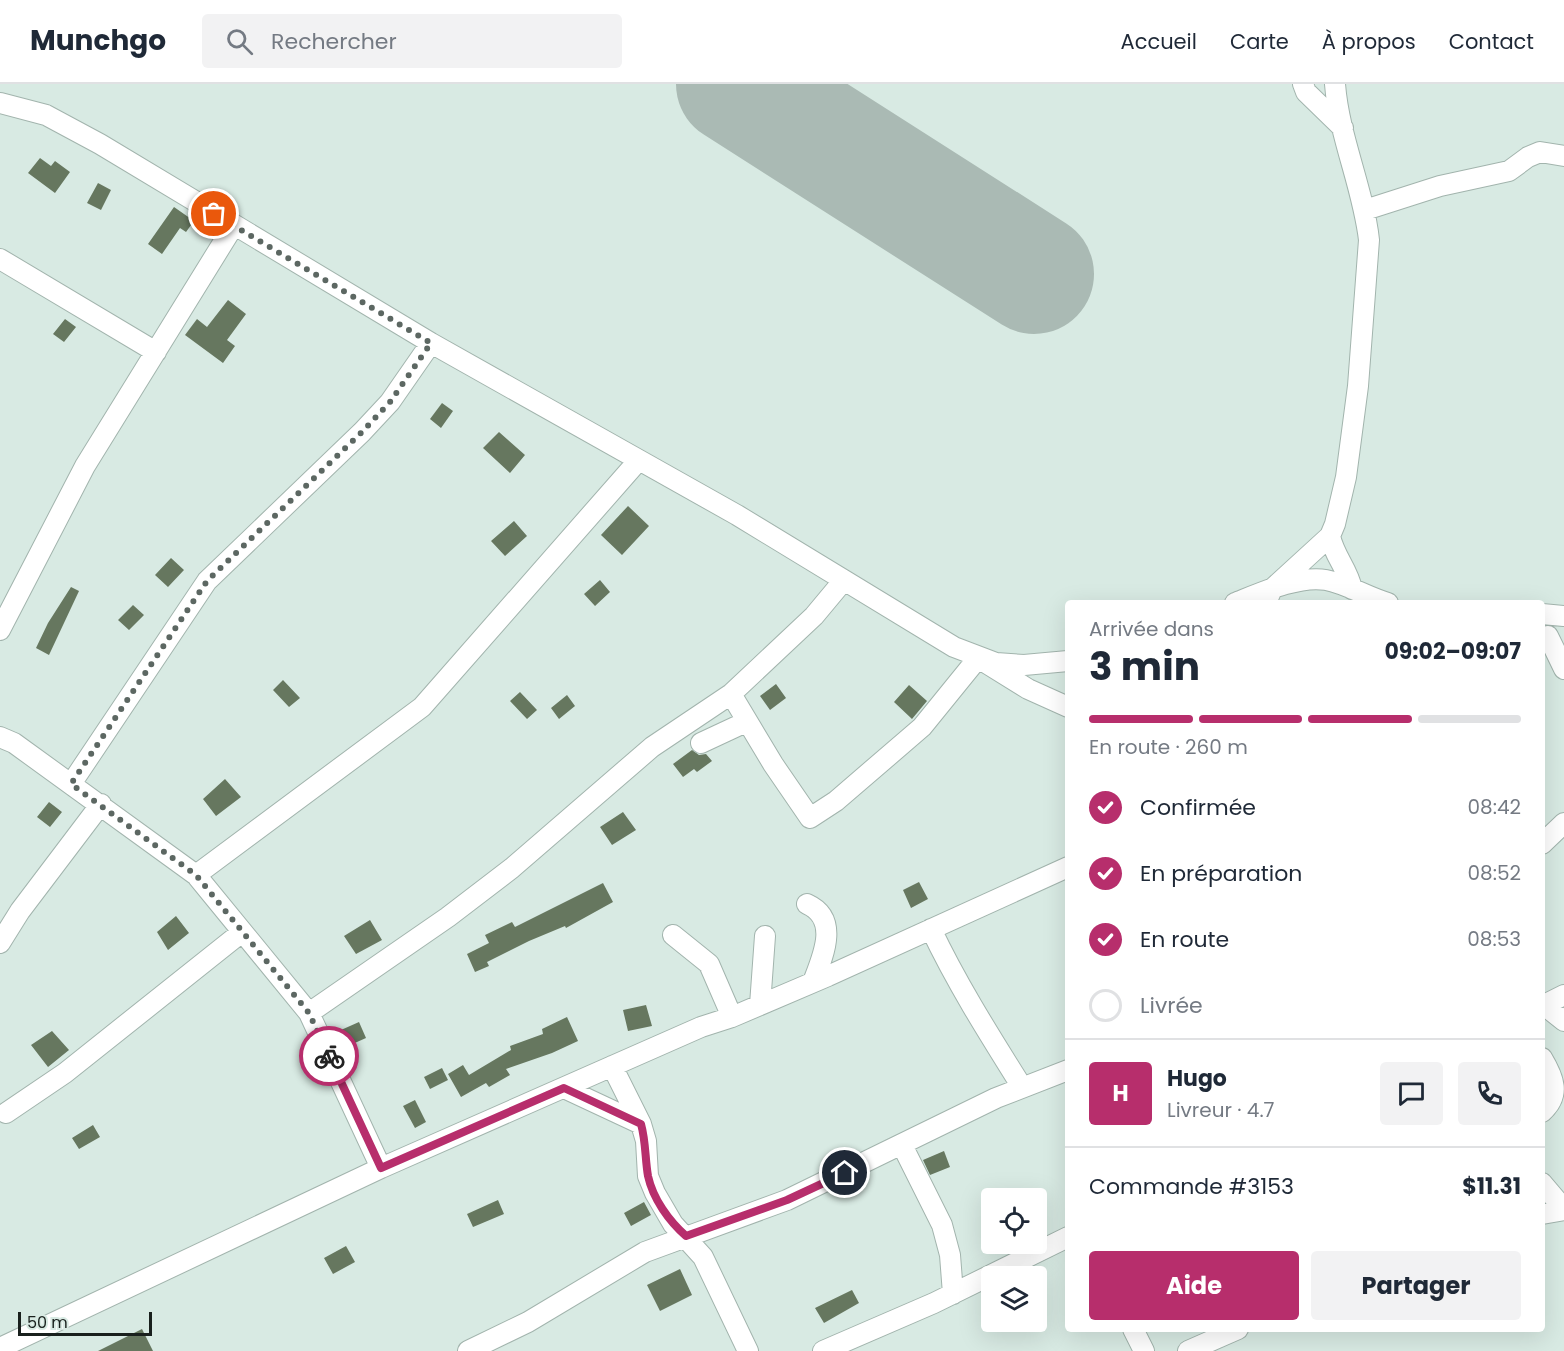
<!DOCTYPE html>
<html lang="fr">
<meta charset="utf-8">
<style>
body{margin:0;font-family:Poppins,sans-serif;background:#f2f2f3;color:#1f2937;height:100vh;display:flex;flex-direction:column;font-size:22px;white-space:nowrap}
*{box-sizing:border-box;margin:0}
p{font-size:20px;color:#747a83}
.icon{flex:none;width:33px;height:33px;fill:none;stroke:currentColor;stroke-width:2;stroke-linecap:round;stroke-linejoin:round}
.map{position:relative;flex:1;overflow:hidden}
.panel{position:absolute;left:1065px;top:516px;width:480px;height:732px;display:flex;flex-direction:column;background:#fff;border-radius:6px;box-shadow:0 6px 24px #0002}
.panel>*{flex:none}
.fabs{position:absolute;left:981px;top:1104px;display:grid;gap:12px}
.fabs a{display:grid;place-items:center;width:66px;height:66px;border-radius:6px;background:#fff;box-shadow:0 6px 24px #0002;font-size:30px}
.scale{position:absolute;left:18px;bottom:15px;width:134px;box-sizing:border-box;padding-left:6px;border:3px solid #19201d;border-top:0;font-size:16px;line-height:21px;white-space:nowrap;color:#19201d;-webkit-text-stroke:4px #d8eae3;paint-order:stroke}
.pin{position:absolute;display:grid;place-items:center;width:51px;height:51px;color:#fff;margin:-26px;border:3px solid #fff;border-radius:50%;box-shadow:0 2px 6px #0007}
.courier{position:absolute;display:grid;place-items:center;width:60px;height:60px;margin:-30px;border:4px solid #b72e6c;border-radius:50%;background:#fff;color:#222;box-shadow:0 2px 8px #0007}
.headline em{font-style:normal;font-weight:700}
.headline div{display:flex;flex-direction:column-reverse}
.headline{display:flex;align-items:center;justify-content:space-between;height:102px;padding:0 24px}
h1{font-size:39px;font-weight:700;line-height:45px}
.bar{display:grid;grid-template-columns:repeat(4,1fr);gap:9px 6px;align-content:center;height:72px;padding:0 24px}
.bar i{height:8px;border-radius:4px;background:#e0e1e3}
.bar .current{background:#b72e6c}
.bar p{grid-column:span 4}
.line{display:flex;align-items:center;gap:15px;padding:0 24px;border-top:2px solid #e0e1e3}
.line div{flex:1}
.round{display:grid;place-items:center;flex:none;width:63px;height:63px;border-radius:6px;background:#f2f2f3}
ol{padding:0 24px;list-style:none}
li{display:flex;align-items:center;gap:18px;height:66px}
li p{margin-inline-start:auto}
li .icon{padding:6px;border-radius:50%;background:#b72e6c;color:#fff;stroke-width:4}
li:last-child{color:#747a83}
li i{width:33px;height:33px;border:3px solid #e0e1e3;border-radius:50%}
.action{display:flex;gap:12px;margin-top:auto;padding:12px 24px}
.action a{flex:1;height:69px;border-radius:6px;background:#b72e6c;color:#fff;font-size:24px;font-weight:700;line-height:69px;text-align:center}
.action a+a{background:#f2f2f3;color:#1f2937}
header{display:flex;align-items:center;gap:36px;box-sizing:border-box;height:84px;padding:0 30px;background:#fff;border-bottom:2px solid #e0e1e3}
header strong{font-size:28px}
nav{display:flex;gap:33px;margin-inline-start:auto;font-size:21px}
.search{width:420px;height:54px;background:#f2f2f3;display:flex;align-items:center;gap:15px;box-sizing:border-box;padding:0 21px;border-radius:6px;color:#747a83;font-size:22px}
.map>svg:first-child{display:block}
.lines{fill:none;stroke-linecap:round;stroke-linejoin:round}
.runway{stroke:#aabab4;stroke-width:120}
.building{fill:#66775f}
.minor-casing{stroke:#a2b4ad;stroke-width:22}
.minor{stroke:#fff;stroke-width:20}
.done{stroke:#5c6762;stroke-width:6;stroke-dasharray:0 10.8}
.route{stroke:#b72e6c;stroke-width:8}
</style>
<header>
<strong>Munchgo</strong>
<div class="search"><svg class="icon" aria-label="search" viewBox="0 0 24 24"><circle cx="10" cy="10" r="6"/><path d="M15 15l6 6"/></svg>Rechercher</div>
<nav><a>Accueil</a><a>Carte</a><a>À propos</a><a>Contact</a></nav>
</header>
<div class="map">
<svg width="1564" height="1267" viewBox="0 0 1564 1267">
<rect width="100%" height="100%" fill="#d8eae3"/>
<g class="lines">
<path class="runway" d="M736,0L1034,190"/>
</g>
<path class="building" d="M40,74L51,82L55,77L70,88L55,109L28,89Z
M98,99L111,106L101,126L87,119Z
M174,123L194,137L186,148L180,144L162,170L148,160Z
M228,216L246,230L227,256L235,262L223,279L185,251L197,235L207,243Z
M65,235L76,243L64,258L53,250Z
M442,319L453,327L441,344L430,335Z
M499,348L525,371L510,389L483,364Z
M628,422L649,442L622,471L601,451Z
M514,437L527,452L505,472L491,457Z
M171,474L184,486L168,503L155,491Z
M600,496L610,508L595,522L584,510Z
M71,503L79,507L49,571L36,564L48,539Z
M133,521L144,531L129,546L118,536Z
M283,596L300,614L289,623L273,606Z
M776,600L786,614L770,626L760,612Z
M909,601L927,617L912,635L894,618Z
M520,608L537,626L527,635L510,617Z
M567,611L575,622L559,635L551,624Z
M692,666L699,671L706,670L712,677L697,688L694,685L683,693L673,680Z
M225,695L241,713L216,732L203,715Z
M49,718L62,728L50,743L37,733Z
M623,728L636,746L612,761L600,743Z
M919,798L928,815L911,824L903,806Z
M603,799L613,818L566,844L565,842L529,857L487,878L489,882L475,888L467,870L489,859L485,851L512,838L515,843Z
M176,832L189,849L168,866L157,848Z
M370,836L382,856L356,870L344,852Z
M646,921L652,942L628,947L623,926Z
M567,933L578,957L552,969L506,985L510,991L489,1003L486,999L461,1013L448,990L463,981L469,991L511,966L510,962L543,950L542,945Z
M359,938L366,954L348,962L341,946Z
M52,947L69,966L48,983L31,961Z
M442,984L448,996L430,1005L424,993Z
M415,1016L426,1038L415,1044L403,1022Z
M93,1041L100,1053L79,1065L72,1054Z
M944,1067L950,1083L930,1091L923,1076Z
M498,1116L504,1130L473,1143L467,1130Z
M644,1118L651,1131L631,1142L624,1129Z
M346,1162L355,1178L333,1190L324,1174Z
M680,1185L692,1211L660,1227L647,1201Z
M852,1206L859,1219L824,1239L815,1224Z
M142,1245L153,1267H98Z"/>
<g class="lines">
<g class="minor-casing">
<path id="minor" d="M1303,0L1306,8L1343,44
M0,19L46,31L100,60L431,259L737,431L954,563L996,579L1024,581L1068,577
M1365,126L1440,102L1509,87L1528,73L1540,68L1564,72
M0,175L156,268
M1330,452C1334,472 1348,485 1352,505
M1235,519C1260,509 1299,491 1326,496C1347,500 1367,513 1388,519
M1266,519L1272,505L1330,452L1335,440L1346,393L1358,302L1369,156C1363,103 1339,53 1335,0
M1542,530L1564,532
M0,546L85,382L234,141
M1548,552L1564,585
M731,610L773,680L810,734L836,717L922,643L978,574L1028,605L1068,623
M0,653L14,659L196,791L309,929L381,1084
M701,659L746,638
M71,700L207,497L362,348L390,318L431,259
M1542,760L1564,739
M196,791L422,623L638,377
M807,820C840,835 823,872 813,898
M931,845C957,900 990,952 1022,1003
M673,851L709,880L732,933
M0,859L20,827L101,720
M760,921L765,852
M1544,921L1564,937
M1542,922L1564,911
M309,929L448,833L512,784L652,663L731,610L814,532L844,496
M1542,974C1554,994 1561,1011 1542,1028
M612,982L641,1040L646,1057L648,1092L655,1109L673,1140L703,1173L748,1267
M564,1004L641,1040
M6,1029L65,989L242,848
M902,1061L942,1141L950,1171L953,1210
M1542,1099L1564,1125
M1542,1130L1564,1126
M1133,1245L1144,1267
M0,1264L381,1084L701,943L732,933L828,892L1068,783
M468,1267L528,1238L645,1168L787,1116L996,1014L1068,986
M823,1267L934,1219L1068,1153
M1188,1267L1238,1245"/>
</g>
<use href="#minor" class="minor"/>
</g>
<g class="lines">
<path class="done" d="M214,130L431,259L390,318L362,348L207,497L71,700L196,791L309,929L329,972"/>
<path class="route" d="M329,972L381,1084L564,1004L641,1040C646,1058 645,1075 648,1092C653,1115 669,1137 686,1152L787,1116L845,1089"/>
</g>
</svg>
<div class="fabs">
<a><svg class="icon" aria-label="locate" viewBox="0 0 24 24"><circle cx="12" cy="12" r="6"/><path d="M12 2v4M12 18v4M2 12h4M18 12h4"/></svg></a>
<a><svg class="icon" aria-label="layers" viewBox="0 0 24 24"><path d="M12 4l9 5-9 5-9-5zM3 14l9 5 9-5"/></svg></a>
</div>
<div class="scale">50 m</div>
<div class="pin" style="left:214px;top:130px;background:#ea580c"><svg class="icon" aria-label="bag" viewBox="0 0 24 24"><path d="M5 8h14l-1 12H6zM9 8a3 3 0 0 1 6 0"/></svg></div>
<div class="pin" style="left:845px;top:1089px;background:#1f2937"><svg class="icon" aria-label="home" viewBox="0 0 24 24"><path d="M3 11l9-7 9 7M6 9v11h12V9"/></svg></div>
<div class="courier" style="left:329px;top:972px"><svg class="icon" aria-label="bike" viewBox="0 0 24 24"><circle cx="6" cy="16" r="4"/><circle cx="18" cy="16" r="4"/><path d="M6 16l4-8h5l3 8M10 8l3 8H6M13 5h3"/></svg></div>
<section class="panel">
<div class="headline"><div><h1>3 min</h1><p>Arrivée dans</p></div><em>09:02–09:07</em></div>
<div class="bar"><i class="current"></i><i class="current"></i><i class="current"></i><i></i><p>En route · 260 m</p></div>
<ol>
<li><svg class="icon" aria-label="check" viewBox="0 0 24 24"><path d="M5 12l5 5 9-10"/></svg>Confirmée<p>08:42</p></li>
<li><svg class="icon" aria-label="check" viewBox="0 0 24 24"><path d="M5 12l5 5 9-10"/></svg>En préparation<p>08:52</p></li>
<li><svg class="icon" aria-label="check" viewBox="0 0 24 24"><path d="M5 12l5 5 9-10"/></svg>En route<p>08:53</p></li>
<li><i></i>Livrée</li>
</ol>
<div class="line" style="height:108px"><b class="round" style="background:#b72e6c;color:#fff">H</b><div><b>Hugo</b><p>Livreur · 4.7</p></div><a class="round"><svg class="icon" aria-label="chat" viewBox="0 0 24 24"><path d="M4 5h16v11H9l-5 4z"/></svg></a><a class="round"><svg class="icon" aria-label="phone" viewBox="0 0 24 24"><path d="M5 4h4l2 5-3 2q2 4 5 5l2-3 5 2v4C11 20 4 13 5 4z"/></svg></a></div>
<div class="line" style="height:78px"><div>Commande #3153</div><b>$11.31</b></div>
<div class="action"><a>Aide</a><a>Partager</a></div>
</section>
</div>
